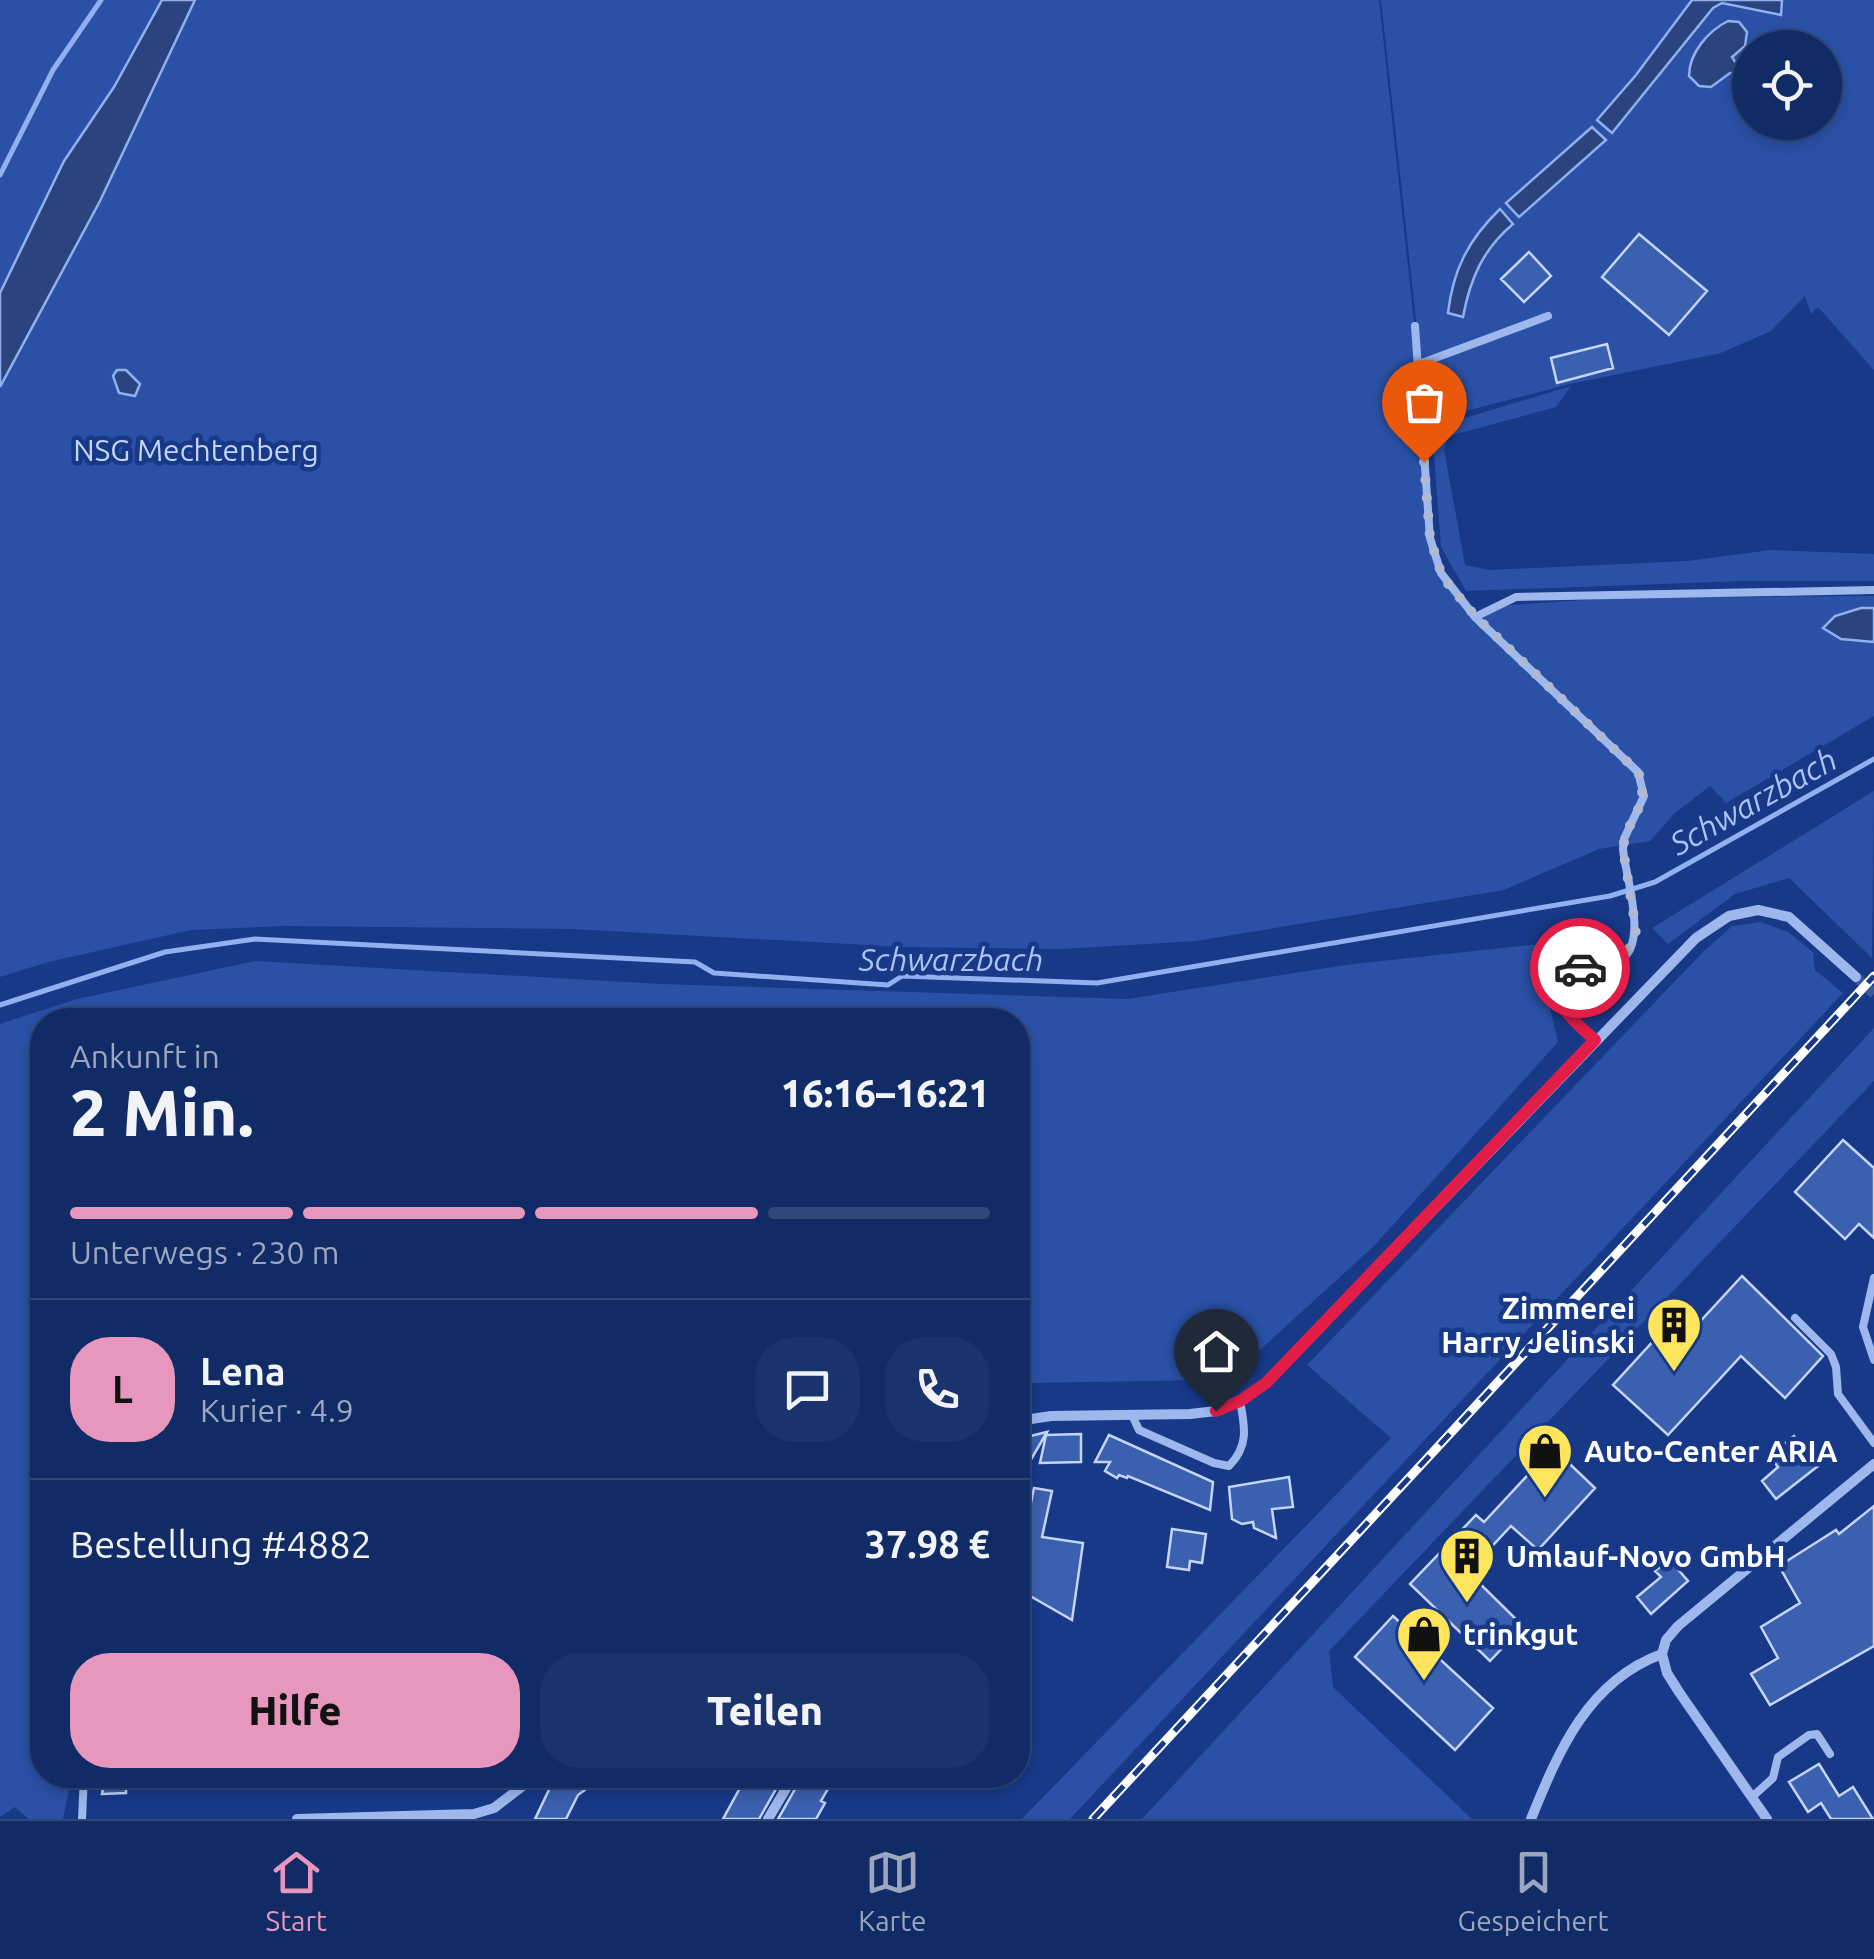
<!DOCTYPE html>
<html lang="de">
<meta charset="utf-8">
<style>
body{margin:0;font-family:Ubuntu,sans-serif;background:#1a336c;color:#f1f3f6;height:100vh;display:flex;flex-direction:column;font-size:38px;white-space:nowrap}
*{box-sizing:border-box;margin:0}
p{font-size:32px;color:#9ca7bf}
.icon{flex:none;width:55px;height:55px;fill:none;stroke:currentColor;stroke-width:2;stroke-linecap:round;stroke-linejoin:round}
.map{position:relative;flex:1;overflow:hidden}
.side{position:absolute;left:30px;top:1008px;width:1000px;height:780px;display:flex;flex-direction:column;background:#112b66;border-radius:40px;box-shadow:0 5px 15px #0003,0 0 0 2px #30477a}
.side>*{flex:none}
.buttons{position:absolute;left:1732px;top:30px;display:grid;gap:20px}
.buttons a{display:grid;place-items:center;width:110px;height:110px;border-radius:50%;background:#112b66;box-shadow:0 5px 15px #0003,0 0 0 2px #30477a;font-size:50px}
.pin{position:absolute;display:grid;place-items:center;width:85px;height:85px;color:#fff;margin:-102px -42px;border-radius:50% 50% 50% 0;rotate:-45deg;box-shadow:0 0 10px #0007}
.pin .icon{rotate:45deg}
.courier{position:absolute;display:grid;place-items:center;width:100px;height:100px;margin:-50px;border:8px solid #e11d48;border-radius:50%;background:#fff;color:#222;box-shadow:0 2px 12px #0007}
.summary em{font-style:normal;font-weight:800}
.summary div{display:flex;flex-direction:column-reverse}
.summary{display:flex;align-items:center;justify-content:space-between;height:170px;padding:0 40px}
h1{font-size:65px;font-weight:800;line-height:75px}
.bar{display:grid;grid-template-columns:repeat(4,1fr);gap:15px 10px;align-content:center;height:120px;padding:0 40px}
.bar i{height:12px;border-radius:8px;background:#30477a}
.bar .selected{background:#e797bd}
.bar p{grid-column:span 4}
.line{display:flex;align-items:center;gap:25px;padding:0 40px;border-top:2px solid #30477a}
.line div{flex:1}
.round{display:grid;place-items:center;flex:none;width:105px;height:105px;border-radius:40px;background:#1a336c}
.primary-button{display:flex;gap:20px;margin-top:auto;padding:20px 40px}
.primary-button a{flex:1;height:115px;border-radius:40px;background:#e797bd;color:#111;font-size:40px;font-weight:800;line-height:115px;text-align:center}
.primary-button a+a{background:#1a336c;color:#f1f3f6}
.menu{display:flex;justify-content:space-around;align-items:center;height:140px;border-top:2px solid #30477a;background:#112b66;font-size:28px;color:#9ca7bf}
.menu a{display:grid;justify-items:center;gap:5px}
.menu .selected{color:#e797bd}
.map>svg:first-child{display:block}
.green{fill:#2a51a6;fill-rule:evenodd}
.water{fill:#2b447f;stroke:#90b0f0;stroke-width:2.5}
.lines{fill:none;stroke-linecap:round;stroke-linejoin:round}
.stream{stroke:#90b0f0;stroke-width:5}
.building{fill:#3b60af;stroke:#c4d5fa;stroke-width:2.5}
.street-tunnel{stroke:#3a579a;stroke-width:10;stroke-dasharray:10 5;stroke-linecap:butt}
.lane{stroke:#9eb8ee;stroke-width:8}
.street{stroke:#9eb8ee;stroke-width:10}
.rail-casing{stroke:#fff;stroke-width:9}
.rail{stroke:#173988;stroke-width:5;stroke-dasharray:15;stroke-linecap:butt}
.done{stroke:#aebad5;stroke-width:10;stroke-dasharray:0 18}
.route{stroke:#e11d48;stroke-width:12}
.labels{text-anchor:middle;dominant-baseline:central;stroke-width:9;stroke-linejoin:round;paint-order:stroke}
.park-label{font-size:30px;fill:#c4d5fa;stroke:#173988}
.poi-label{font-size:30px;font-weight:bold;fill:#fff;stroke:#173988;text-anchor:start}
.water-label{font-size:32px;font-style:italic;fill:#aac2f5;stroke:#173988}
</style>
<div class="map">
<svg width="1874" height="1819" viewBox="0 0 1874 1819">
<rect width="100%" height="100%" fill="#173988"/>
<path class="green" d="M0,0H1379L1425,422L1430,538L1438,573L1479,617L1509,605L1630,597L1874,596V716L1726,803L1710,786L1675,813L1650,841L1599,849L1504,890L1196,941L1062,949L904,947L572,929L284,926L191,930L48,962L0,977Z
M1381,0H1874V370L1818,307L1811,314L1805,296L1771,331L1721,353L1570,384L1427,421ZM1750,48H1825V122H1750Z
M1571,386L1556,407L1449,436L1444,449L1465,565L1490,570L1687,561L1771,550L1874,554V581H1742L1466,591L1441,547L1432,428Z
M1874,791L1872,958L1789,878L1735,894L1668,944L1652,928Z
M1761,922L1788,932L1813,952L1815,970L1843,993L1070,1819H1022L1391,1438L1307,1365L1703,952L1732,926Z
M1596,938L1556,958L1549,1004L1558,1042L1373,1247L1238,1370L1205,1380L1030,1383L1018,1386V1020H42V1775H72L63,1819H29L15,1807L0,1817V1024L77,999L255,961L662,984L1127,999L1353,964Z
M1874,1028V1081L1329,1651L1333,1687L1472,1819H1142Z"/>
<path class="water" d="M162,0H195L100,201L0,387V293L64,161L114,87Z
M1692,0H1782L1781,15L1722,3L1713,8L1612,133L1597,120L1636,75Z
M1728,21L1739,22L1747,32L1745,46L1732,57L1742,73H1730L1711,87L1699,86L1689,76C1689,53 1708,31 1728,21Z
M1592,127L1606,140L1519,217L1506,203Z
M1500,209L1513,224C1483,249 1470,279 1463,317L1448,313C1453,270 1468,240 1500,209Z
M117,370H126L140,384L135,396L119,393L113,376Z
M1861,608H1874V642L1841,639L1823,628L1835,616Z"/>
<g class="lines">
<path class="stream" d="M0,175L53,70L101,0
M0,1005L165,952L255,939L695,962L714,973L888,985L902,976L1097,983L1610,896L1655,882L1874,759"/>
</g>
<path class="building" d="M1639,234L1707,291L1669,335L1602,277Z
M1529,252L1551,276L1524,302L1501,279Z
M1607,344L1613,368L1557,383L1551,358Z
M1843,1140L1874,1168V1238L1859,1224L1845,1239L1795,1192Z
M1742,1276L1823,1356L1785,1398L1741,1356L1668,1435L1613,1385L1679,1313L1695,1327Z
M1047,1432L1029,1463H1018V1439Z
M1081,1434V1462L1040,1463L1046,1435Z
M1109,1435L1213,1482L1210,1510L1128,1476L1127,1478L1119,1475L1117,1478L1105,1471L1110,1462H1095Z
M1794,1436L1818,1466L1776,1499L1762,1481L1778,1467L1769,1456Z
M1553,1448L1595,1488L1538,1550L1511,1526L1468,1572L1523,1626L1490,1661L1410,1584L1476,1515L1484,1522Z
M1289,1477L1293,1507L1272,1509L1276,1538L1254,1528L1253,1522L1242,1524L1232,1519L1229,1487Z
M1034,1488L1052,1491L1042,1537L1083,1543L1072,1620L1018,1589V1567Z
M1874,1506V1646L1770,1705L1751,1674L1778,1658L1761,1627L1800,1603L1779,1566L1836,1530L1839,1534Z
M1172,1529L1206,1534L1202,1563L1190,1561L1189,1570L1167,1567Z
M1669,1559L1688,1581L1651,1614L1637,1597L1661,1577L1655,1571Z
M1393,1616L1493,1708L1455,1750L1355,1657Z
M1819,1764L1839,1796L1853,1787L1873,1819H1831L1821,1803L1808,1812L1789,1782Z
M105,1775H126V1793L102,1794Z
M556,1775H605L578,1795L566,1819H535Z
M747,1775H784L759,1819H723Z
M803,1775H836L821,1801L825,1803L816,1819H778Z"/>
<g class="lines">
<path class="street-tunnel" d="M1856,977L1874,994"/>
<path class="lane" d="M1415,326L1430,538L1441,573L1475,617L1638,772L1644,796L1624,839L1623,849C1625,876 1651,948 1617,962C1603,968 1584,966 1569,971L1557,990L1560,1008L1595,1040
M1419,364L1548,316
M1475,617L1516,597L1874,590
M1874,1278L1863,1327L1874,1360
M1795,1318L1831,1354L1836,1367L1838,1394L1874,1443
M1132,1415L1139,1430L1214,1463L1229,1466C1249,1446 1245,1427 1240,1401
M1752,1797L1773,1778L1778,1757L1809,1735L1817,1734L1830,1754
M82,1819L84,1775"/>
<path class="street" d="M1018,1421L1051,1416L1190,1414L1216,1411L1240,1401L1266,1383L1696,938L1729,916L1758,910L1789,917L1856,977
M1662,1654L1666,1640L1678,1626L1874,1464
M1662,1654L1667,1673L1679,1692L1767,1819
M297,1819L474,1814L494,1808L537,1775
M768,1819L794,1775
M1531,1819C1559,1750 1588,1681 1662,1654"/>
<g class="rail-casing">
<path id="rail" d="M1093,1819L1874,976"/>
</g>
<use href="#rail" class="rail"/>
</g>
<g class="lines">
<path class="done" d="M1424,462L1430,538L1441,573L1449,585L1476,617L1638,772C1652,808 1626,817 1623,849L1636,930C1626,967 1614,962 1580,968"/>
<path class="route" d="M1216,1411L1240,1401L1266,1383L1595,1040C1574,1022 1528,983 1580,968"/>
</g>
<defs>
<g id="building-pin" transform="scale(2.875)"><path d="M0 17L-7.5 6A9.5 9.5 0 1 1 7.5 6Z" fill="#ffe55b" stroke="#173988"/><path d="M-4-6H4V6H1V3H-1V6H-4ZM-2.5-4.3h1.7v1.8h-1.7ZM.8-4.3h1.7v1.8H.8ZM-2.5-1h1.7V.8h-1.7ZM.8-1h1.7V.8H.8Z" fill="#111"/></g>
<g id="shop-pin" transform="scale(2.875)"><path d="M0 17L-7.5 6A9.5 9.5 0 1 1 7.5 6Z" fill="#ffe55b" stroke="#173988"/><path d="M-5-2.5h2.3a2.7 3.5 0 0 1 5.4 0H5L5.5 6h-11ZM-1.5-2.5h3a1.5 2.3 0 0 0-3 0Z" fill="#111"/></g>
</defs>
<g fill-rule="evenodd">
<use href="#building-pin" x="1674" y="1325"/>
<use href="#shop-pin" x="1545" y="1451"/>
<use href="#building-pin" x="1467" y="1556"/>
<use href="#shop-pin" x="1424" y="1634"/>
</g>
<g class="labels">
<g class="park-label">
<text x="196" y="450">NSG Mechtenberg</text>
</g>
<g class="poi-label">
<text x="1635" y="1308" text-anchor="end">Zimmerei<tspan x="1635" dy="34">Harry Jelinski</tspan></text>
<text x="1584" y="1451">Auto-Center ARIA</text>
<text x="1506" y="1556">Umlauf-Novo GmbH</text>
<text x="1463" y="1634">trinkgut</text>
</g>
<g class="water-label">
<text transform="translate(1753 801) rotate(-29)">Schwarzbach</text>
<text x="951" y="959">Schwarzbach</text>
</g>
</g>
</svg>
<div class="buttons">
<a><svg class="icon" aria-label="locate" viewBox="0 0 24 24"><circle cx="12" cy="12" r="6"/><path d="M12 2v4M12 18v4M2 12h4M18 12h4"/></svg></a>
</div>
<div class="pin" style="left:1424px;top:462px;background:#ea580c"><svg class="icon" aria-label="bag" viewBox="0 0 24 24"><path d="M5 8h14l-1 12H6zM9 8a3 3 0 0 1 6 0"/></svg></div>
<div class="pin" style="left:1216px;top:1411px;background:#1f2937"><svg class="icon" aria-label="home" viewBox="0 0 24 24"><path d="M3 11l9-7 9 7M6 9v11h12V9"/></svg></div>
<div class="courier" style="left:1580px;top:968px"><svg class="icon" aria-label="car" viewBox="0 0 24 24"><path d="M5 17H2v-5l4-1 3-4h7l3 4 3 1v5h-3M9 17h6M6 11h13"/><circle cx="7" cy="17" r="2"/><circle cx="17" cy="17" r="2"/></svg></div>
<section class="side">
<div class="summary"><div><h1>2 Min.</h1><p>Ankunft in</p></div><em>16:16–16:21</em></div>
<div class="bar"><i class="selected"></i><i class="selected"></i><i class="selected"></i><i></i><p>Unterwegs · 230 m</p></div>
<div class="line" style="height:180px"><b class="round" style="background:#e797bd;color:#111">L</b><div><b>Lena</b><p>Kurier · 4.9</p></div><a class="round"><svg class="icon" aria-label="chat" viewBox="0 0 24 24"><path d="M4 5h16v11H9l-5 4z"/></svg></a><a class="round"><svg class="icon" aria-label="phone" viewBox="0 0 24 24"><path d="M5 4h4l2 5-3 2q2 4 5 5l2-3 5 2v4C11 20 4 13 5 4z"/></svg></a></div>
<div class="line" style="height:130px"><div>Bestellung #4882</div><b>37.98 €</b></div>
<div class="primary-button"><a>Hilfe</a><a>Teilen</a></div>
</section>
</div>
<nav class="menu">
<a class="selected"><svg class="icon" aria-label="home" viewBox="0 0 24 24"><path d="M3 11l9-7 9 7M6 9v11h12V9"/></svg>Start</a>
<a><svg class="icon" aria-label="map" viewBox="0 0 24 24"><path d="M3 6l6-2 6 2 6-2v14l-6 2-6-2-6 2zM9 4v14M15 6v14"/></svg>Karte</a>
<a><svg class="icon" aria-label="saved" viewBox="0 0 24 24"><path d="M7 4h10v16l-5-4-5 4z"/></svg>Gespeichert</a>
</nav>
